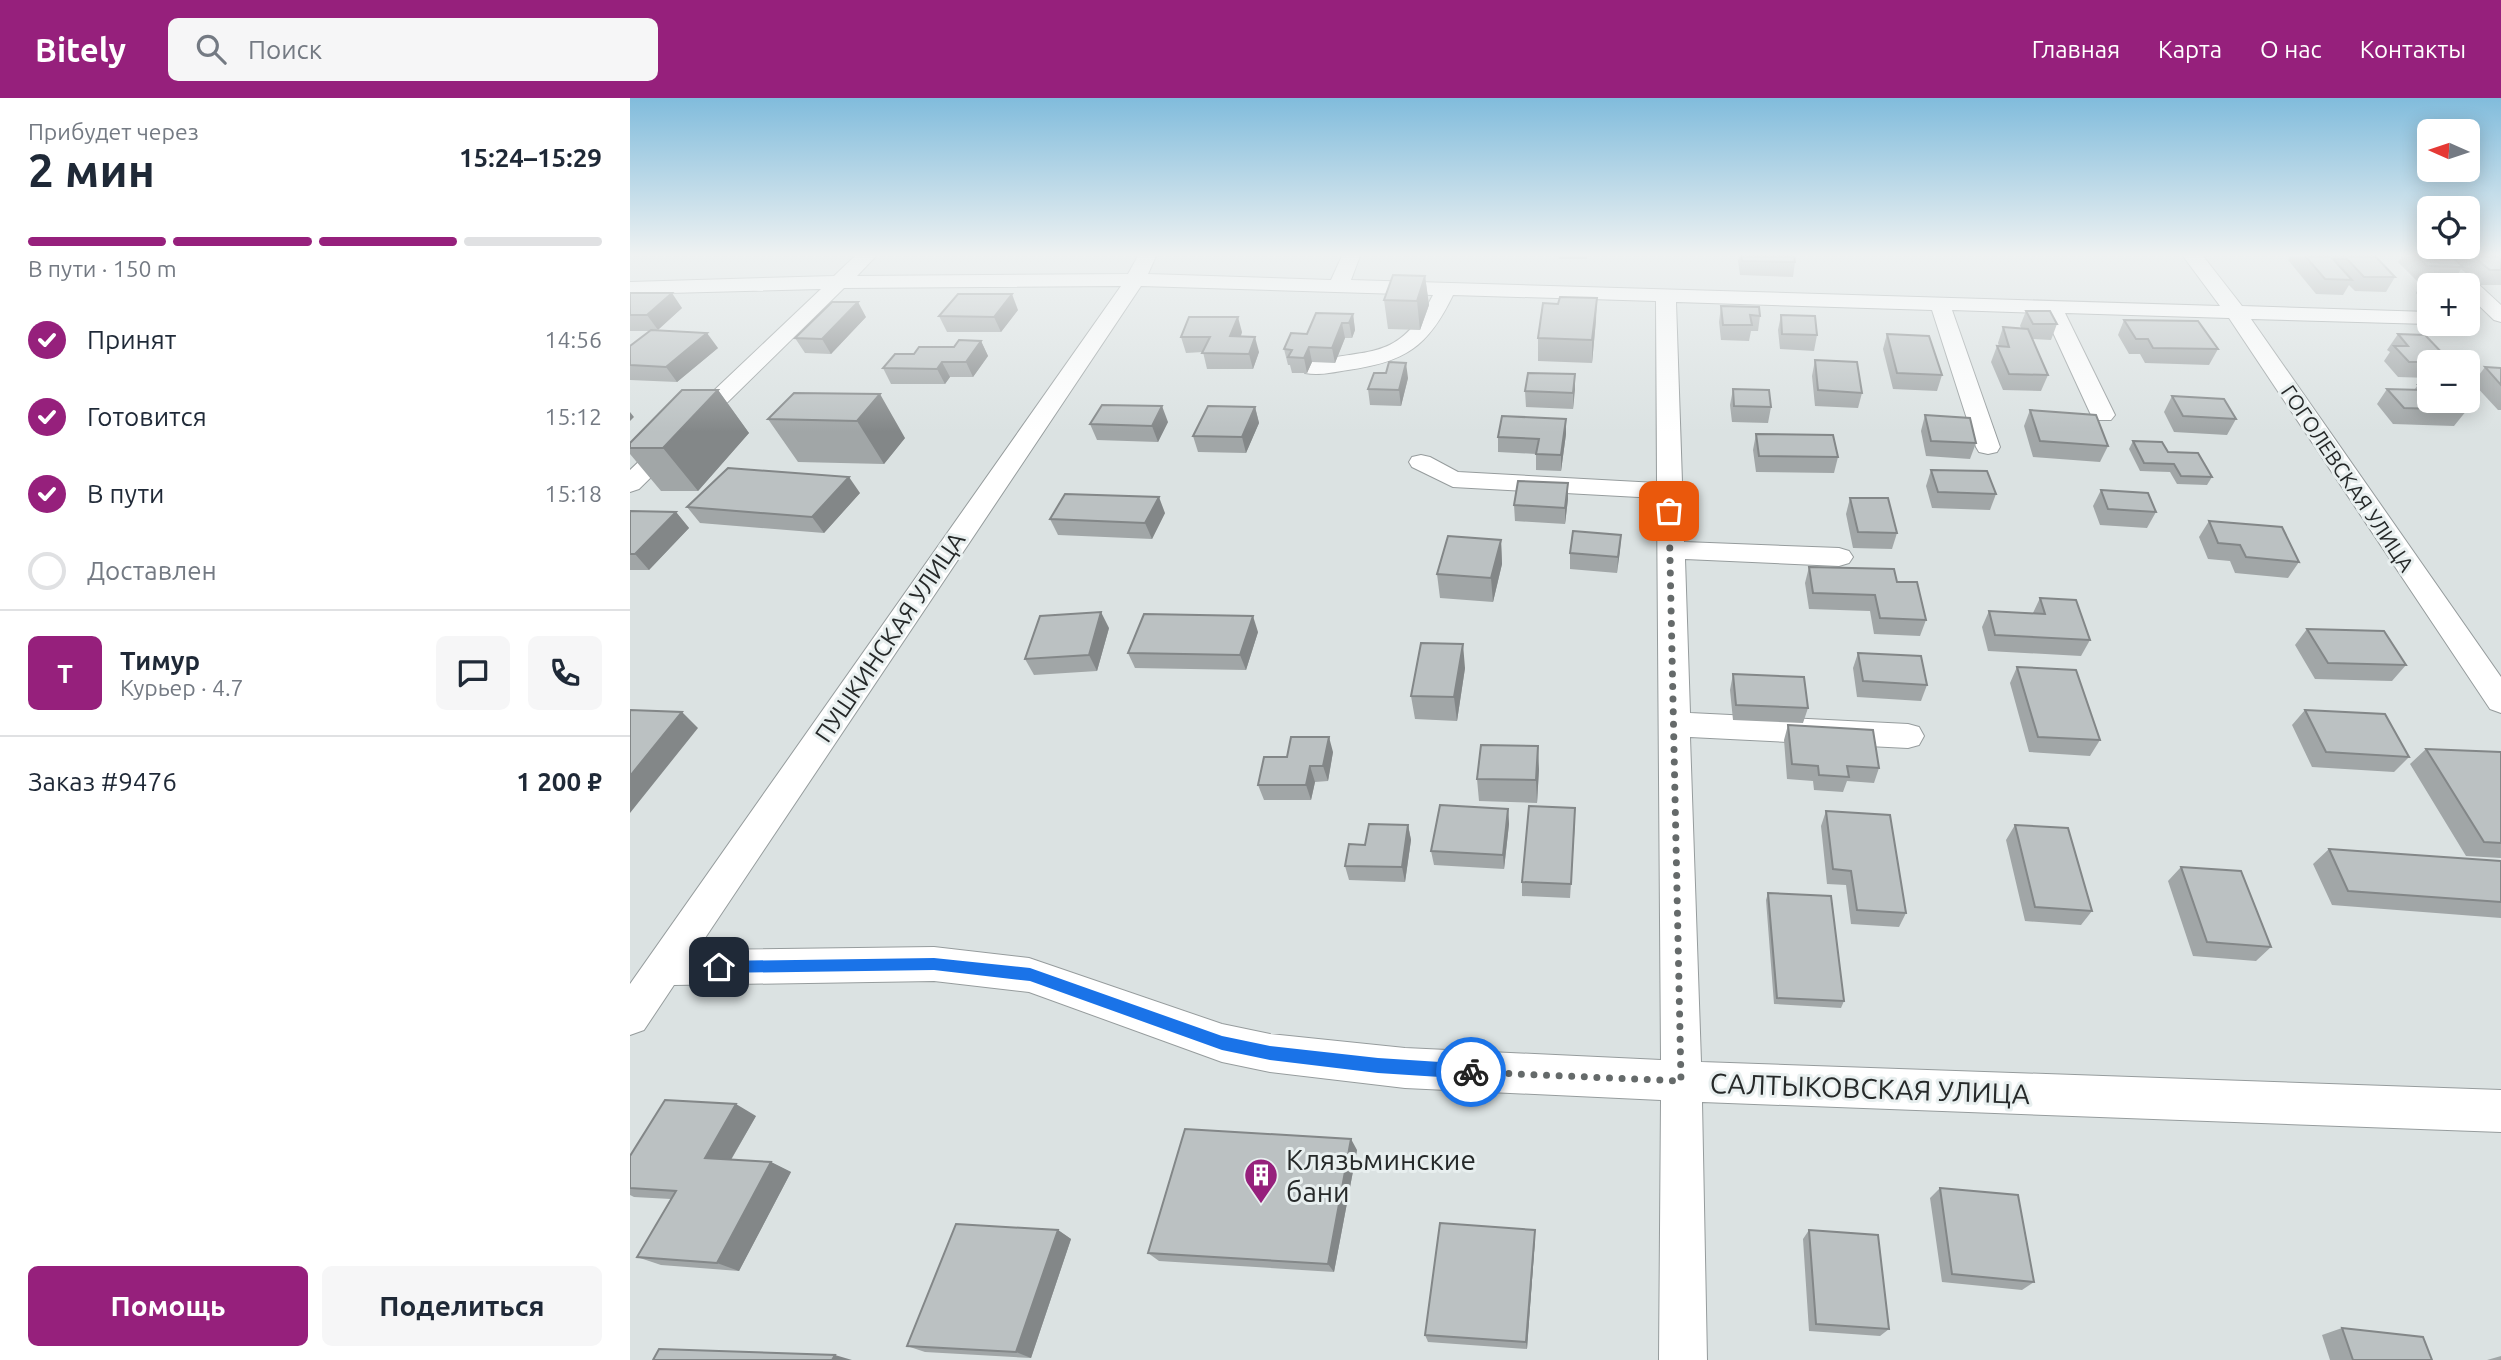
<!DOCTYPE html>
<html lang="ru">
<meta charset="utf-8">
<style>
body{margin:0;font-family:Ubuntu,sans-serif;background:#f6f6f7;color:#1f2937;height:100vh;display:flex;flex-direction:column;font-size:26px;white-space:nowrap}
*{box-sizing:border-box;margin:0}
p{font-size:23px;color:#747a83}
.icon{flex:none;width:38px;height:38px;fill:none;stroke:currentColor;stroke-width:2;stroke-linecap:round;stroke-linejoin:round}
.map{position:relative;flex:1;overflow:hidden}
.panel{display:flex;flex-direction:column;background:#fff;width:630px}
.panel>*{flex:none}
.needle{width:46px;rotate:273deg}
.controls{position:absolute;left:1787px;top:21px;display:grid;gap:14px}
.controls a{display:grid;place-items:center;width:63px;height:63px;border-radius:10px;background:#fff;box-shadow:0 4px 18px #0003;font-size:35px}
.pin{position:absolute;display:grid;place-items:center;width:60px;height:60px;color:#fff;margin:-30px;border-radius:14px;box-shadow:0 4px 10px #0006}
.courier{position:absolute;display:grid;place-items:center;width:70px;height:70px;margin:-35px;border:5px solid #1a73e8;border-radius:50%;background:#fff;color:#222;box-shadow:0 2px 9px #0007}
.overview em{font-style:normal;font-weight:700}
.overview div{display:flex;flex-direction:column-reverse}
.overview{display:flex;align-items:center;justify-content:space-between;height:119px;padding:0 28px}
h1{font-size:46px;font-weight:700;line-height:52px}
.bar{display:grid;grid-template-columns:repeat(4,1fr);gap:10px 7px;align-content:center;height:84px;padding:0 28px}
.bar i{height:9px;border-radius:5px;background:#e0e1e3}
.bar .active{background:#96207c}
.bar p{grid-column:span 4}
.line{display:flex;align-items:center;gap:18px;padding:0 28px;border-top:2px solid #e0e1e3}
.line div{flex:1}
.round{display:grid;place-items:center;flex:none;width:74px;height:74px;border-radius:10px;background:#f6f6f7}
ol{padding:0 28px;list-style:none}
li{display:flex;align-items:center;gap:21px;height:77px}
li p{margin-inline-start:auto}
li .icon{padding:7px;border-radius:50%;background:#96207c;color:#fff;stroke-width:4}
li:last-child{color:#747a83}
li i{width:38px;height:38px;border:4px solid #e0e1e3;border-radius:50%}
.button{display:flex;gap:14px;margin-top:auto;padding:14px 28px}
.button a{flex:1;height:80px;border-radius:10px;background:#96207c;color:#fff;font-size:28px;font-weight:700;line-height:80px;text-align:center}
.button a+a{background:#f6f6f7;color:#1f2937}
header{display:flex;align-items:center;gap:42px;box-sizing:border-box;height:98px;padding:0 35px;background:#96207c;color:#fff}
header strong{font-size:33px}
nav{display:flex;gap:38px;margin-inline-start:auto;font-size:24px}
.search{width:490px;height:63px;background:#f6f6f7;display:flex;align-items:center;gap:18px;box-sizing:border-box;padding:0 24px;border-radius:10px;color:#747a83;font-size:26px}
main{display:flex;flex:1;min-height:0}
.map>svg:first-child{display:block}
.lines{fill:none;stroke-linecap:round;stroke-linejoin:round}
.minor-casing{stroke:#969c9d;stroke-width:2}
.minor{fill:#fff;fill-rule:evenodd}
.wall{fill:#a1a6a7}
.shaded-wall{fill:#838788}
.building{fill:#bbc1c2;stroke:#838788;stroke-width:2}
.route{fill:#1a73e8}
.done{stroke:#656a6a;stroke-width:7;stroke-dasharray:0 12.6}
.labels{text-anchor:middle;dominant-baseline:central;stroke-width:6;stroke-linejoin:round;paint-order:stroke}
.far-street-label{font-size:21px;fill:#262929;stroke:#e8efef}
.street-label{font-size:24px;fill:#262929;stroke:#e8efef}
.near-street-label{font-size:28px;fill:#262929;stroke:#e8efef}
.near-poi-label{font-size:28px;fill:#262929;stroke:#e8efef;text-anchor:start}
</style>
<header>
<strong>Bitely</strong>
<div class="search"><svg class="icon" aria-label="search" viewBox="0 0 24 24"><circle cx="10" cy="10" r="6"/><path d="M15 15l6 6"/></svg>Поиск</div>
<nav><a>Главная</a><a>Карта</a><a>О нас</a><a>Контакты</a></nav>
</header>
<main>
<section class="panel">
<div class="overview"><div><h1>2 мин</h1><p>Прибудет через</p></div><em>15:24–15:29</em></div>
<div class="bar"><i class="active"></i><i class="active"></i><i class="active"></i><i></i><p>В пути · 150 m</p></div>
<ol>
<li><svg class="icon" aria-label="check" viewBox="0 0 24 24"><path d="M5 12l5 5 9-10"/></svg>Принят<p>14:56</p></li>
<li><svg class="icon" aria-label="check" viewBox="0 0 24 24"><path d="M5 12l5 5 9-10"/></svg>Готовится<p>15:12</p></li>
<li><svg class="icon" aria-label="check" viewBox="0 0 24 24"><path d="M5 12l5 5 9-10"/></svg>В пути<p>15:18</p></li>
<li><i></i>Доставлен</li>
</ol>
<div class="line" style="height:126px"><b class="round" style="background:#96207c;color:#fff">Т</b><div><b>Тимур</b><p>Курьер · 4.7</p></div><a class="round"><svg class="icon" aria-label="chat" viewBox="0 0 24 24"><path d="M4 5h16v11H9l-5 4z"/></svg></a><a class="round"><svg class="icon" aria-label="phone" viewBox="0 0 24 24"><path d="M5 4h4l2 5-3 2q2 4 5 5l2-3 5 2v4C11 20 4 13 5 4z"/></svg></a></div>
<div class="line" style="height:91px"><div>Заказ #9476</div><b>1 200 ₽</b></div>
<div class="button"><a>Помощь</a><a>Поделиться</a></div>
</section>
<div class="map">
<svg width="1871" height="1262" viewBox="0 0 1871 1262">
<rect width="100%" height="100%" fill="#dbe2e2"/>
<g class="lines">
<g class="minor-casing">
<path id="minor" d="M225,158H246L227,178L498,176L508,158H526L518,176L701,182L712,158H730L721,182L1590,208L1553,158H1573L1612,208L1799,214V226L1621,221L1871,579V615L1860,611L1599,220L1435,215L1485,317L1481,322H1465L1461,317L1414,215L1322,212L1370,349L1367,354L1358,356L1349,354L1346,349L1302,212L1046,204L1054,444L1209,450L1219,453L1223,459L1219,465L1209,468L1055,461L1060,615L1278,626L1289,629L1294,638L1289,647L1278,650L1060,639L1071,964L1871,992V1034L1072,1004L1077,1262H1029L1031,1002L775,990L640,974L592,964L399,894L304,883L44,887L14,932L0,937V886L491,188L214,190L9,391L0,394V372L191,191L0,196V184L204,178ZM511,188L803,197C768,266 739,249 675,265L672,270L675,275C689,278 704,274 718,272C775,264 798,249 823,197L1026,203L1027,385L828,374L800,359L791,357L782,359L779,364L782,369L823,389L1027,400L1031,962L775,950L640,936L592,926L399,860L304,849L67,852Z
M1838,181L1845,183L1871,207V224L1864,222L1838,197V187H1828L1831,183Z"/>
</g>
<use href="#minor" class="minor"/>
</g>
<path class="wall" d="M929,158H957V161H929Z
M1109,158H1164L1165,164L1163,179L1110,177L1108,163Z
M1660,158H1745L1765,179L1756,194L1725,193L1719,187L1713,197L1686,196L1658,162Z
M1772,158H1821L1825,162L1828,158H1871V187H1850L1831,171L1823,184L1787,183L1768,164Z
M795,178L799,207L790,232L758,231L754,202Z
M1791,187H1799V202H1793L1786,195Z
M0,195L52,210L27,232L88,250L47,284L0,282V248L20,233H0Z
M928,206L966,222L962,265L908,263V240Z
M1091,208L1130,218L1128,233H1121L1119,243L1091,242L1089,224Z
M388,212L371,234H317L309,218Z
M1396,213L1427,226L1421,242L1403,241L1418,277L1411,293L1373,292L1361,264L1367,248H1369L1368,245L1373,229L1392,231L1390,228Z
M723,216L725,232L722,240H715L705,265L682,264L677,275H662L660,267H658L654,251L677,236Z
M1151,217L1187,237L1184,253L1150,251L1148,232Z
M236,219L201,256L175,255L165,240Z
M1494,222L1588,251L1579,267L1515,265L1510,256H1499L1488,237Z
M612,234L611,238L629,254L623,271H577L573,254L556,255L551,239Z
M1257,236L1312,277L1307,293L1263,291L1253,251Z
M1768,236L1817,260L1814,264H1799V280L1768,279L1754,263L1760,254L1757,252Z
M351,243L358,258L343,279H320L315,286H261L253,270L284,256L324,249Z
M1185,262L1232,295L1228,310L1185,308L1182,278Z
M1855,269L1871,270V312H1868L1843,285Z
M945,276L943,311L896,309L895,293Z
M778,280L771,308L740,307L738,291Z
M1788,287L1837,312L1824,328L1763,326L1747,306L1757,291L1784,292Z
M1103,291L1141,309L1138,325L1102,324L1100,307Z
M88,292L119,335L68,393H31L0,356V345Z
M164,295L275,340L254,366L168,364L138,321Z
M1542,298L1606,321L1597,337L1544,334L1534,314Z
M625,309L629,325L616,355L568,354L563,338Z
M1400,312L1478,348L1470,364L1403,359L1394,328Z
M1295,317L1346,345L1340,361L1296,358L1291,333Z
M538,324L528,344L467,342L460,326Z
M936,336L931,373L906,372V356L868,354V339Z
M1126,336L1208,359L1204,375L1126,374L1123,352Z
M1503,343L1538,354L1582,379L1577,387L1547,386L1540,374L1510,373L1499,351Z
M1301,372L1366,396L1360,412L1302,410L1296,388Z
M938,385V401L935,426L885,423L884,407Z
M1471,392L1526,414L1517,430L1470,427L1463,408Z
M230,395L194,435L70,425L57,409Z
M1220,400L1267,435L1262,451L1223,450L1216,416Z
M0,413L46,414L59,430L19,472H0Z
M535,415L522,441L428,437L420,421Z
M1579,423L1669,464L1658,480L1605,475L1600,463L1578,461L1569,439Z
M991,437L987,475L940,471V455Z
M871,442L872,466L863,504L810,500L807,476Z
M1179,469L1267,484L1296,522L1290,538L1244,536L1240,513L1179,511L1175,485Z
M1410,500L1460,542L1451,558L1358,553L1352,529L1359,513L1403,515Z
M479,530L467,573L404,577L395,561Z
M1677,531L1776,567L1762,583L1685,581L1665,547Z
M628,534L616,572L505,570L498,555Z
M1228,555L1297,587L1291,603L1227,599L1223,570Z
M1387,569L1470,642L1460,658L1399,654L1380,585Z
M835,570L827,623L785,621L781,598Z
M1103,576L1178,610L1173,625L1103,622L1100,592Z
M1675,612L1779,659L1764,674L1682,669L1662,627Z
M1158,627L1249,670L1244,685L1217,683L1213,694L1184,692L1183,683L1157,681L1154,642Z
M1796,651L1871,654V760L1836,758L1780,666Z
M703,654L698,683L685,684L681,702H634L628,687L657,659Z
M909,671L907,705L849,703L847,681Z
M878,711L879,726L874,771L804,767L801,753Z
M1196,713L1276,815L1269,829L1221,826L1216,787L1197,786L1191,728Z
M945,725L940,800L892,798V784Z
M778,727L781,742L775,784L719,782L715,768Z
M1385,727L1462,813L1451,827L1395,823L1376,742Z
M1699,751L1871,763V820L1702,807L1683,766Z
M1551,769L1641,849L1626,863L1563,858L1538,783Z
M1138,795L1214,903L1211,910L1144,906L1136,802Z
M126,1018L101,1062L141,1064L161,1074L109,1173L31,1167L7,1159L41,1101L4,1099L0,1097V1058Z
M727,1052L704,1174L529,1163L518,1155Z
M1310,1090L1404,1184L1392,1192L1312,1184L1300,1100Z
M428,1132L441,1141L401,1260L295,1254L277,1248Z
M905,1132V1141L897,1251L798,1244L795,1237Z
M1179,1132L1259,1231L1250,1238L1179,1233L1173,1141Z
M1712,1230L1802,1262H1700L1692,1237Z
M1871,1258V1262H1857Z"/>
<path class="shaded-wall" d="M795,178L799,207L790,232L787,203Z
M42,195L52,210L28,232L17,217Z
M382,196L388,212L371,234L364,219Z
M967,200L966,222L962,265V242Z
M228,204L236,219L201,256L192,241Z
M723,216L725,232L722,240L719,225Z
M608,219L612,234L605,254L600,238Z
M712,225L715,240L705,265L702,250Z
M77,235L88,250L47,284L36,269Z
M625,239L629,254L623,271L619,256Z
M351,243L358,258L343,279L336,264Z
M679,249L682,264L677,275L674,260Z
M312,264L320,279L315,286L307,271Z
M776,265L778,280L771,308L769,292Z
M945,276V292L943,311V295Z
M88,292L119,335L68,393L33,350Z
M250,296L275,340L254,366L227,323Z
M532,308L538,324L528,344L522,328Z
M625,309L629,325L616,355L612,339Z
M0,314L4,319L0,323Z
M936,321V336L931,373V357Z
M219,379L230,395L194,435L182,419Z
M938,385V401L935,426V410Z
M529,399L535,415L522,441L515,425Z
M46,414L59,430L19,472L5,456Z
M991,437L990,453L987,475L988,459Z
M871,442L872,466L863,504L861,480Z
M471,514L479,530L467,573L459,557Z
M623,518L628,534L616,572L610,557Z
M833,546L835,570L827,623L824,599Z
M52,614L68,630L0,715V678Z
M699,639L703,654L698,683L693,668Z
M908,648L909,671L907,705L906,682Z
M680,668L685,684L681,702L676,687Z
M878,711L879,726L874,771L873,757Z
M778,727L781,742L775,784L772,769Z
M106,1006L126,1018L96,1070L75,1060Z
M721,1041L727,1052L704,1174L698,1166Z
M141,1064L161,1074L109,1173L87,1165Z
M428,1132L441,1141L401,1260L386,1254Z
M905,1132V1141L897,1251L896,1244Z
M205,1257L222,1262H202Z"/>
<path class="building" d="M1111,158H1164L1165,164L1112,163Z
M1675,158H1745L1765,179H1734L1717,161H1703L1722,182L1695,181Z
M1786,158H1821L1833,169L1797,168Z
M1843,158H1871V172H1860Z
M763,177L795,178L787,203L754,202Z
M1791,187H1799V194H1798Z
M0,195H42L17,217H0Z
M328,196H382L364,219L309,218Z
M930,199L967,200L962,242L908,240L913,205L928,206Z
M202,204H228L192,241L165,240Z
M1091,208L1129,209L1130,218L1120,217L1122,227H1093Z
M1396,213H1420L1427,226H1403Z
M686,215L723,216L719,225H712L702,250L679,249L674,260L658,259L662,252L654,251L661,235L677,236Z
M1151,217L1185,218L1187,237L1152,236Z
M559,219H608L600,238L625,239L619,256L572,255L580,239H551Z
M1494,222L1568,223L1588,251L1523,250L1518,241H1506Z
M1373,229L1398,231L1418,277L1379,276L1367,248L1379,249Z
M21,232L77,235L36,269L0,267V248Z
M1257,236L1299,238L1312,277L1267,275Z
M1768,236L1795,237L1817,260H1809L1814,264H1779L1764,248H1778Z
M329,242L351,243L336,264H312L307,271L253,270L265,256H284L289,249H324Z
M1185,262L1227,264L1232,295L1188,292Z
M759,264L776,265L769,292L738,291L744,275H756Z
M1855,269L1871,270V287Z
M898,275L945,276L943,295L895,293Z
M1788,287H1799V303H1828L1837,312L1774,310L1757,291L1792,292Z
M1103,291L1139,292L1141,309L1104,308Z
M52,292H88L33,350H0V345Z
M164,295L250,296L227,323L138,321Z
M1542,298L1594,301L1606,321L1553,318Z
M472,307L532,308L522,328L460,326Z
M578,308L625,309L612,339L563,338Z
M1400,312L1466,317L1478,348L1410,343Z
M1295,317L1340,320L1346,345L1301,343Z
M872,318L936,321L931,357L906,356L909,341L868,339Z
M1126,336L1203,337L1208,359L1129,358Z
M1503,343L1532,344L1538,354L1568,355L1582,379L1551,378L1544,366L1514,365Z
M98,370L219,379L182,419L57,409Z
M1301,372L1357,373L1366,396L1308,394Z
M888,383L938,385L935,410L884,407Z
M1471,392L1518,395L1526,414L1478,411Z
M435,396L529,399L515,425L420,421Z
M1220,400H1258L1267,435L1228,434Z
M0,413L46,414L5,456H0Z
M1579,423L1652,429L1669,464L1616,459L1610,447L1588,445Z
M943,433L991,437L988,459L940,455Z
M818,438L871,442L861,480L807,476Z
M1179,469L1264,471L1267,484H1287L1296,522L1250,520L1245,497L1183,495Z
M1410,500L1446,502L1460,542L1365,537L1359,513L1415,516Z
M471,514L459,557L395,561L410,518Z
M514,516L623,518L610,557L498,555Z
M1677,531L1754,533L1776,567L1698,565Z
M791,545L833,546L824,599L781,598Z
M1228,555L1291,558L1297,587L1233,583Z
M1387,569L1446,572L1470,642L1408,639Z
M1103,576L1174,579L1178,610L1106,607Z
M0,612L52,614L0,678Z
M1675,612L1755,616L1779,659L1696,654Z
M1158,627L1243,632L1249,670L1217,668L1219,679L1189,677L1188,668L1162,666Z
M661,639H699L693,668H680L676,687H628L634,659H657Z
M851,647L908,648L906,682L847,681Z
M1796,651L1871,654V745L1854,744Z
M810,707L878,711L873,757L801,753Z
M899,708L945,710L941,786L892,784Z
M1196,713L1260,717L1276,815L1227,812L1221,773L1203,771Z
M739,726L778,727L772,769L715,768L719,746L735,747Z
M1385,727L1438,730L1462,813L1405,809Z
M1699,751L1871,763V804L1718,793Z
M1551,769L1611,773L1641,849L1577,844Z
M1138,795L1201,798L1214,903L1147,900Z
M35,1002L106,1006L75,1060L141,1064L87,1165L7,1159L46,1093L0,1090V1058Z
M555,1031L721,1041L698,1166L518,1155Z
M1310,1090L1388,1097L1404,1184L1322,1176Z
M810,1125L905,1132L896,1244L795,1237Z
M326,1126L428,1132L386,1254L277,1248Z
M1179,1132L1248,1137L1259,1231L1186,1226Z
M1712,1230L1793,1239L1802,1262H1723Z
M29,1251L205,1257L202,1262H23Z"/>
<linearGradient id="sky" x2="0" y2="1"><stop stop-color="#81bcdc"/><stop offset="0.47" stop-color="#eff2f2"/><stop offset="1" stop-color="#eff2f2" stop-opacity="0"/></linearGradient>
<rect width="1871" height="334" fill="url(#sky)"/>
<path class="route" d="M304,860L400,870L592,938L640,948L748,960L841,966L846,969L848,974L846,979L841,981L748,975L640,962L592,952L400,883L304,872L89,875L82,869L89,863Z"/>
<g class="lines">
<path class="done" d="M841,974L1051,983L1039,413"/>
</g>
<defs>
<g id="building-pin" transform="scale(1.75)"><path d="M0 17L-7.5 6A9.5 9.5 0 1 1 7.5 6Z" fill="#96207c" stroke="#e8efef"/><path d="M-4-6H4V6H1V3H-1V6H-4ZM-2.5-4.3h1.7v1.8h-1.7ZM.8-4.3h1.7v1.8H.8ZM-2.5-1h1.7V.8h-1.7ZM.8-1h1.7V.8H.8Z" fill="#fff"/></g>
</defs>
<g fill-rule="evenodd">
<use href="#building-pin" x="631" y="1077"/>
</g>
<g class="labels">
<g class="far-street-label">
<text transform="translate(1718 380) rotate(56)">ГОГОЛЕВСКАЯ УЛИЦА</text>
</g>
<g class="street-label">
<text transform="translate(260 539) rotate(-56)">ПУШКИНСКАЯ УЛИЦА</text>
</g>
<g class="near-street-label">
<text transform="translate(1240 990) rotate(2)">САЛТЫКОВСКАЯ УЛИЦА</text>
</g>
<g class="near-poi-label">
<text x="656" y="1061">Клязьминские<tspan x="656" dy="32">бани</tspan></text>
</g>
</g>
</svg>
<div class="controls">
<a><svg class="needle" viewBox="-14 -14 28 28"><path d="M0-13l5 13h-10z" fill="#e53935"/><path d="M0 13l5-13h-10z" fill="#747a83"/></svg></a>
<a><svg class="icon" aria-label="locate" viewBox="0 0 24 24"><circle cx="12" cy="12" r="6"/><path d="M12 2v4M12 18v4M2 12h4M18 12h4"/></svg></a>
<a>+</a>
<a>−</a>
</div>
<div class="pin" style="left:1039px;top:413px;background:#ea580c"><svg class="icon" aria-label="bag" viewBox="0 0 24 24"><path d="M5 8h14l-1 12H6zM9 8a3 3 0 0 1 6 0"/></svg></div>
<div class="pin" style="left:89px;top:869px;background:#1f2937"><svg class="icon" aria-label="home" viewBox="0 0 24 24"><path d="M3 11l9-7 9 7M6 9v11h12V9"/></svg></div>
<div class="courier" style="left:841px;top:974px"><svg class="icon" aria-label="bike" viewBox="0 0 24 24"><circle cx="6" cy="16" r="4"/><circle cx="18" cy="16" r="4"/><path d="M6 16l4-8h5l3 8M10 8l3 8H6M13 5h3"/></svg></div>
</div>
</main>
